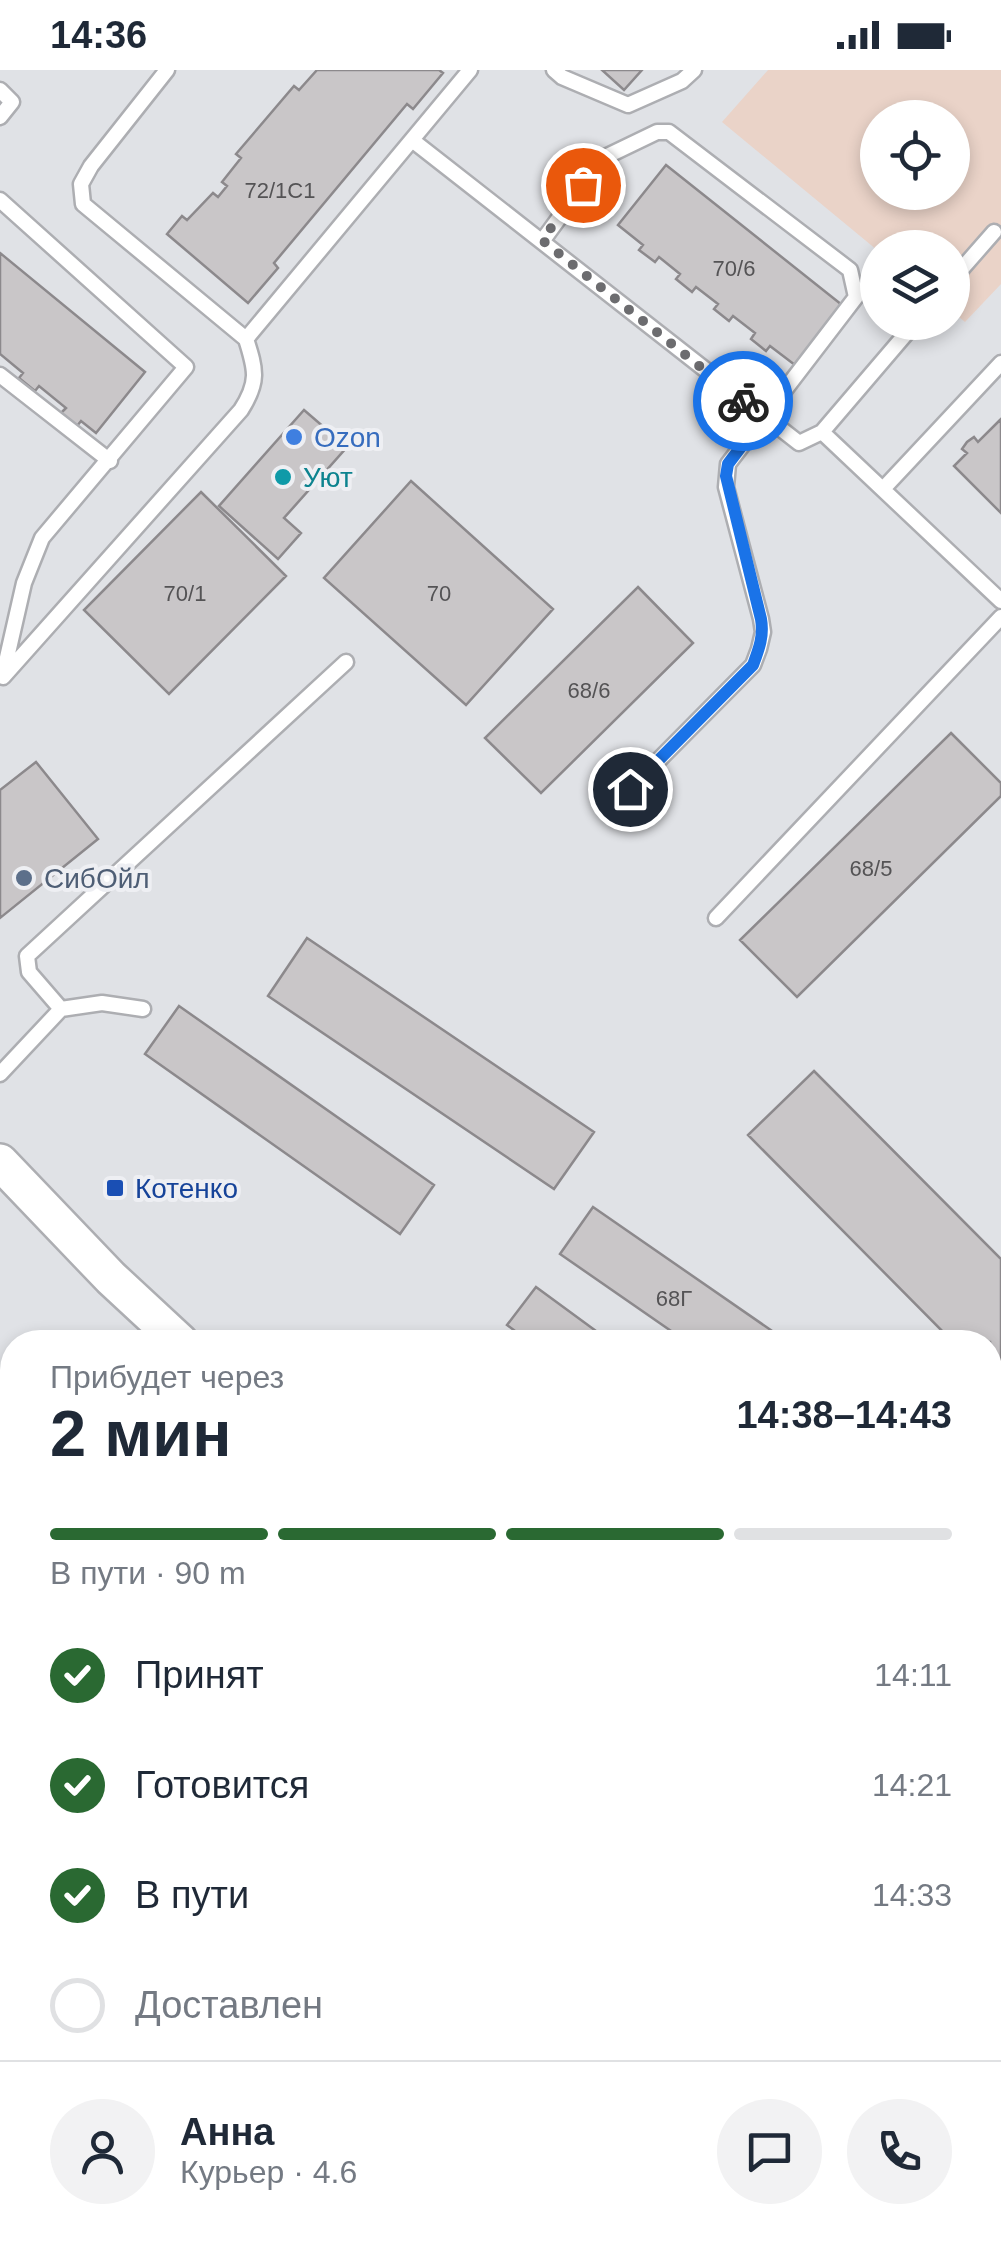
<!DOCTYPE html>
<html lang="ru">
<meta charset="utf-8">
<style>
body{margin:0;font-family:Helvetica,sans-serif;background:#f2f2f3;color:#1f2937;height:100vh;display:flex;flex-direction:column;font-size:38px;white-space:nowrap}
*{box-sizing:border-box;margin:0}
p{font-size:32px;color:#747a83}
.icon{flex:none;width:55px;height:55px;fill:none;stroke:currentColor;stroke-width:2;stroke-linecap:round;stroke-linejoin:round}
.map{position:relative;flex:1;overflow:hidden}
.drawer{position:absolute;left:0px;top:1260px;width:1002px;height:930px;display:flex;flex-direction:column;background:#fff;border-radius:40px 40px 0 0;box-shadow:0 5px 15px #0003}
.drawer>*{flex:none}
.tools{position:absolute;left:860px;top:30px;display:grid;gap:20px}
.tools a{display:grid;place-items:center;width:110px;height:110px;border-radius:50%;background:#fff;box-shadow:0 5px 15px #0003;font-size:50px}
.pin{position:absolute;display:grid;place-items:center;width:85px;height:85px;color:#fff;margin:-42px;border:5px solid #fff;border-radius:50%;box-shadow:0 2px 10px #0007}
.courier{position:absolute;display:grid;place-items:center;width:100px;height:100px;margin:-50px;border:8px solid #1a73e8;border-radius:50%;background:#fff;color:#222;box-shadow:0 2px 12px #0007}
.overview em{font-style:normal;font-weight:800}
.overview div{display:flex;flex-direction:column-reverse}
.overview{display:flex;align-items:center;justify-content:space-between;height:170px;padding:0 50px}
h1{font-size:65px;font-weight:800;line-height:75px}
.bar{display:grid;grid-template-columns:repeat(4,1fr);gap:15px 10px;align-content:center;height:120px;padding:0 50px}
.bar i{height:12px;border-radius:8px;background:#e0e1e3}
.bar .active{background:#2a6932}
.bar p{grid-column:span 4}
.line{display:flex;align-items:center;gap:25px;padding:0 50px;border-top:2px solid #e0e1e3}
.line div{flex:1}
.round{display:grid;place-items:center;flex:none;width:105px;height:105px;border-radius:52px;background:#f2f2f3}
ol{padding:0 50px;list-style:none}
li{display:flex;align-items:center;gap:30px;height:110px}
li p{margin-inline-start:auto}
li .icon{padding:10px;border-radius:50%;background:#2a6932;color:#fff;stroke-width:4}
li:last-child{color:#747a83}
li i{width:55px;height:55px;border:5px solid #e0e1e3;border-radius:50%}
.status{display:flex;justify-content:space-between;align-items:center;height:70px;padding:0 50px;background:#fff;direction:ltr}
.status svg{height:28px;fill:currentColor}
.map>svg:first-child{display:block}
.education{fill:#ead3c8;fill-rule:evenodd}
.building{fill:#c9c6c8;stroke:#8c898c;stroke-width:2.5}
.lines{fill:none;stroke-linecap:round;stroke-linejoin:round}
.service-casing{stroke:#adaeb2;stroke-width:19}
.minor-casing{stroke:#adaeb2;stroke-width:32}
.tertiary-casing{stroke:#adaeb2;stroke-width:40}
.service{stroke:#fff;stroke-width:14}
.minor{stroke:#fff;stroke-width:28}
.tertiary{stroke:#fff;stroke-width:35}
.done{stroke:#6c6c6f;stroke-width:10;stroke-dasharray:0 18}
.route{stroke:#1a73e8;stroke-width:12}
.shop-dot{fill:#3f7fe0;stroke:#eeeff3;stroke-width:4}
.culture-dot{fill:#0f9aa8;stroke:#eeeff3;stroke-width:4}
.service-dot{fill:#5c6f8a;stroke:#eeeff3;stroke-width:4}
.transit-dot{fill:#1a4fb4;stroke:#eeeff3;stroke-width:4}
.labels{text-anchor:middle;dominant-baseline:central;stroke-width:8;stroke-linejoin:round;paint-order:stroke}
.number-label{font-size:22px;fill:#545355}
.shop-label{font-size:28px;fill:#366cbe;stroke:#eeeff3;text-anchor:start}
.culture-label{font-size:28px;fill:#0d838f;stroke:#eeeff3;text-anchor:start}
.service-label{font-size:28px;fill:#4e5e75;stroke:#eeeff3;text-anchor:start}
.transit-label{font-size:28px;fill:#164399;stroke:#eeeff3;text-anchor:start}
</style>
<div class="status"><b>14:36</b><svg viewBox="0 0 49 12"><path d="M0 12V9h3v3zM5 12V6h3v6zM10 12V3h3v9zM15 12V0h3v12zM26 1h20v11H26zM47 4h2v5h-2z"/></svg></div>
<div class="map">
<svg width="1001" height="2190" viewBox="0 0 1001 2190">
<rect width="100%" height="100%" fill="#e0e2e6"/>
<path class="education" d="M768,0H1001V214L965,252L953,242L952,178H878L877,180L722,52ZM878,48H952V122H878Z"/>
<path class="building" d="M317,0H439L443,3L413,39L407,34L274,193L278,198L248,233L167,164L182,146L187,150L213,123L218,127L227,116L222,112L241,88L236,84L294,16L299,20Z
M602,0H642L624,20Z
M666,95L842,235L795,295L770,276L766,281L751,269L755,263L733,246L729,251L714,239L718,234L696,217L692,222L676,209L680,204L659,187L655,192L639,180L643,175L618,155Z
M0,183L145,302L96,363L81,351L77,356L61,343L66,338L39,316L35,321L19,308L23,303L0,284Z
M304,340L347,377L284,448L301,463L278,489L219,436Z
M1000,350L1001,349V443L954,396L967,383L962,379L967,372L974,367L978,372Z
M411,411L553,539L466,635L324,508Z
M201,422L286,506L169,624L84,540Z
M638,517L693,573L541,723L485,668Z
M951,663L1001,713V726L797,927L740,870Z
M36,692L98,769L0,848V720Z
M307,868L594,1062L554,1119L268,926Z
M179,936L434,1115L400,1164L145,984Z
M814,1001L1001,1189V1321L990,1309V1272H953L748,1065Z
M593,1137L788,1272H687L560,1184Z
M536,1217L611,1272H530L507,1255Z
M990,1413L1001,1421V1491L990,1483Z
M0,1714L12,1728V2023L0,2009Z
M990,1736L1001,1740V1808L990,1804Z
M990,2080L1001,2085V2149L990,2144Z
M990,2158L1001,2163V2190H897L903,2178H990Z
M69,2178H126L108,2190H78Z
M492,2178H575L588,2190H480Z
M740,2178H794L826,2190H736Z"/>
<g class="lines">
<g class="service-casing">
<path id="service" d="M167,0L91,96L81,114L83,134L246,269
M554,0L562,7L628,35L682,11L694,0
M0,20L12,32L0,47
M412,70L799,373L822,362L916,252
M0,130L186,297L42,468L24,513L3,605
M543,170L603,88L657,62H669L850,200L856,227L728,394L726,417L761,549L763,562L759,579L753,595L630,719
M952,210L994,162
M0,305L110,391
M822,362L1001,531
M883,419L1001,293
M3,607L241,340C259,312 256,300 246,269L470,0
M716,848L1001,547
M61,939L29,902L27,886L346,592
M0,1004L61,939L102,933L143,939
M0,1319L12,1324"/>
</g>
<g class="minor-casing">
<path id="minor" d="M0,1457L12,1445"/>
</g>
<g class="tertiary-casing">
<path id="tertiary" d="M0,1092L111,1208L180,1272
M990,1643L1001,1648"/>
</g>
<use href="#service" class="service"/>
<use href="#minor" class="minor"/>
<use href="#tertiary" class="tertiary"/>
</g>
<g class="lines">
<path class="done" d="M583,115L542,170L743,331"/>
<path class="route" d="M630,719L753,595C759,579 764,566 761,549L726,406L728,394L763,348L743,331"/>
</g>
<circle class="shop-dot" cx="294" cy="367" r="10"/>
<circle class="culture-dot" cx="283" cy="407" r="10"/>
<circle class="service-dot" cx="24" cy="808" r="10"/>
<rect class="transit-dot" x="105" y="1108" width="20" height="20" rx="5"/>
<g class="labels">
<g class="number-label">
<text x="280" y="120">72/1С1</text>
<text x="734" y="198">70/6</text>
<text x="185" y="523">70/1</text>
<text x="439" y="523">70</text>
<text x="589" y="620">68/6</text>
<text x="871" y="798">68/5</text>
<text x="674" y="1228">68Г</text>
</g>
<g class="shop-label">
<text x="314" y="367">Ozon</text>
</g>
<g class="culture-label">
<text x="303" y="407">Уют</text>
</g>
<g class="service-label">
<text x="44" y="808">СибОйл</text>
</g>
<g class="transit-label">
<text x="135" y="1118">Котенко</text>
</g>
</g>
</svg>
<div class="tools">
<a><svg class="icon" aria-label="locate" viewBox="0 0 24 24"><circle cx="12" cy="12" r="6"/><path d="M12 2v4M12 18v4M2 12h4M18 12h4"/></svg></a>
<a><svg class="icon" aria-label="layers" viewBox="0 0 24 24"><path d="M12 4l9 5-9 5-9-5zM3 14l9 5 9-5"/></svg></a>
</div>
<div class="pin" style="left:583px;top:115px;background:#ea580c"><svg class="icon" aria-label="bag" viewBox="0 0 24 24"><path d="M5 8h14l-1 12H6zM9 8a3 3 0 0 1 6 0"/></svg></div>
<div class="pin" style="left:630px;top:719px;background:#1f2937"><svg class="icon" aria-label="home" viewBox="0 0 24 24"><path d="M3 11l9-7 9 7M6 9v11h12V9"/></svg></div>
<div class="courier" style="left:743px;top:331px"><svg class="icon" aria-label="bike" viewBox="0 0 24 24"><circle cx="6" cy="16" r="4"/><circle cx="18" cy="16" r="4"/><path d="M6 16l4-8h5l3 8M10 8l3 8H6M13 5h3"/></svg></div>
<section class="drawer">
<div class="overview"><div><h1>2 мин</h1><p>Прибудет через</p></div><em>14:38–14:43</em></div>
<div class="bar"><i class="active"></i><i class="active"></i><i class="active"></i><i></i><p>В пути · 90 m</p></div>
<ol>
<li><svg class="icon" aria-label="check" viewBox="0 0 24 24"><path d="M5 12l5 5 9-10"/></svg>Принят<p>14:11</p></li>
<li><svg class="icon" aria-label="check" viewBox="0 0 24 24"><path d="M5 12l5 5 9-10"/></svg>Готовится<p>14:21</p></li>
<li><svg class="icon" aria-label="check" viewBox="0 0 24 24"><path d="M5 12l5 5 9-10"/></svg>В пути<p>14:33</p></li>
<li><i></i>Доставлен</li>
</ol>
<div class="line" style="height:180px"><a class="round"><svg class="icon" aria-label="person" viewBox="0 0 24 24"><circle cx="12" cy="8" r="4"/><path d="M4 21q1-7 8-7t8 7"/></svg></a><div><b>Анна</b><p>Курьер · 4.6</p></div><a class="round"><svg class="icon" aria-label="chat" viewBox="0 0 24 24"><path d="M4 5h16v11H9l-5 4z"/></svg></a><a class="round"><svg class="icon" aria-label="phone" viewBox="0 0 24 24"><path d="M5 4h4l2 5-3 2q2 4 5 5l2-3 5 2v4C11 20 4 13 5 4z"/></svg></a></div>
</section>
</div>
